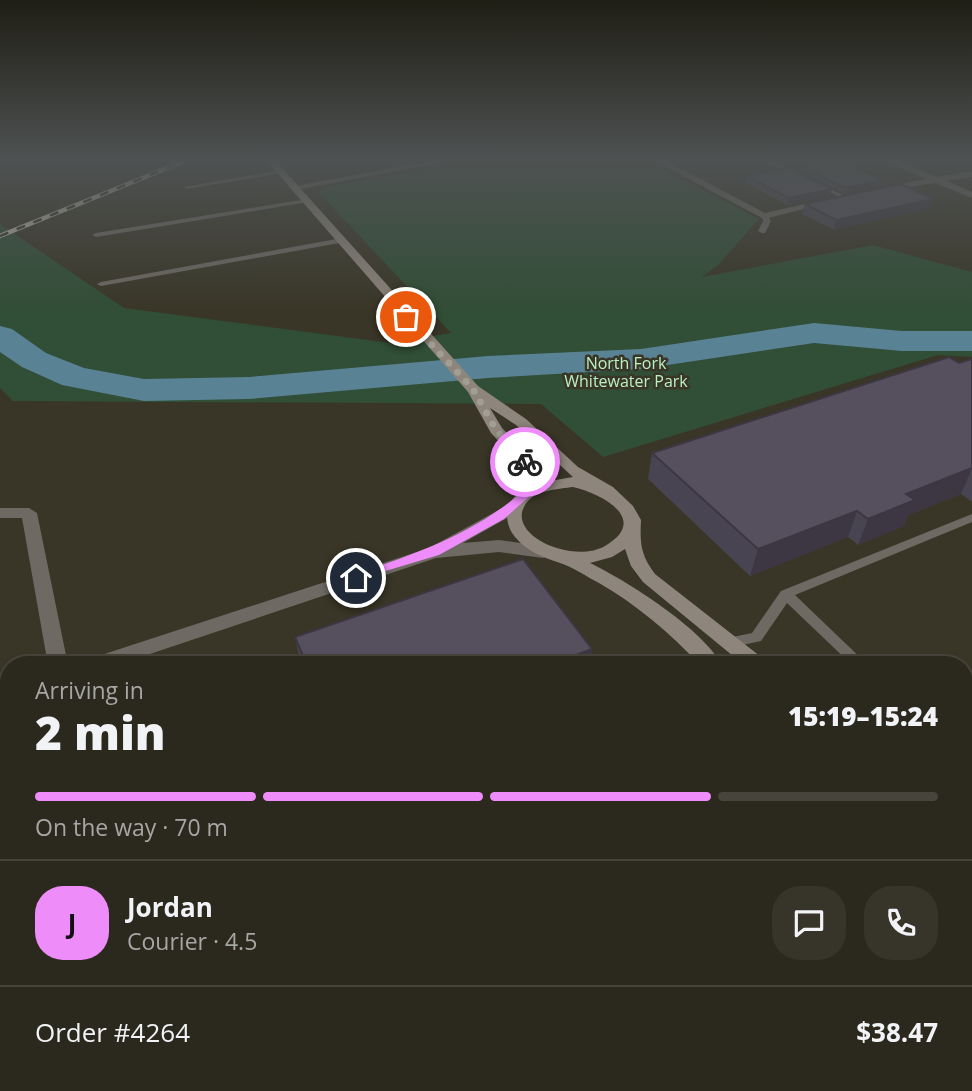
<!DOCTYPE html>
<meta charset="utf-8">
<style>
body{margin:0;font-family:"Open Sans",sans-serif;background:#37342a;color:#f1f3f6;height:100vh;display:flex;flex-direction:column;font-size:26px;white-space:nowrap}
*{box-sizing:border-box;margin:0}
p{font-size:23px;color:#a6a6a4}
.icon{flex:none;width:38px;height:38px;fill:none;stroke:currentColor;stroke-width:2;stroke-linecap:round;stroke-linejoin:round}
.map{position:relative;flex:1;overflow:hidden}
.drawer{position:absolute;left:0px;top:656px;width:973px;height:436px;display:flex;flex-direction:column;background:#2b281d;border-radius:28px 28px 0 0;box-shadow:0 4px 10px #0003,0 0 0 2px #47443b}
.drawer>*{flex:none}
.pin{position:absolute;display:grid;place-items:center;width:60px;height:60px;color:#fff;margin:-30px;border:4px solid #fff;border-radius:50%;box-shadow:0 2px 7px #0007}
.courier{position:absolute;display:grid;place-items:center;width:70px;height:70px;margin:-35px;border:5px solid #ee8cf9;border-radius:50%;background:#fff;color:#222;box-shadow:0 2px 9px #0007}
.head em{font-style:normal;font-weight:800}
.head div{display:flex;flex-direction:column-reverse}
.head{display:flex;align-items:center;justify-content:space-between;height:119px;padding:0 35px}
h1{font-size:46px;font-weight:800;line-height:52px}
.bar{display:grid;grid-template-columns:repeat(4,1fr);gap:10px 7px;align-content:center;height:84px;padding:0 35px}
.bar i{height:9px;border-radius:5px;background:#47443b}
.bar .on{background:#ee8cf9}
.bar p{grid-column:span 4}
.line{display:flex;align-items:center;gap:18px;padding:0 35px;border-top:2px solid #47443b}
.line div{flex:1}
.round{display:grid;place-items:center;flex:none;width:74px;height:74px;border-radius:28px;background:#37342a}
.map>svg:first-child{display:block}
.green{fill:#314e36}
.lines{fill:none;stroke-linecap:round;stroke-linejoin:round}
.river{fill:#5a8295;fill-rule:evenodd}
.service{fill:#6e6963;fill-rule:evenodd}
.minor{fill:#6e6963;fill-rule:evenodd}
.secondary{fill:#8e857c;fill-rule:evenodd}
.rail-casing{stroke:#bab8ad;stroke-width:4.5}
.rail{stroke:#393627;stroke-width:2.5;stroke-dasharray:9;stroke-linecap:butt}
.wall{fill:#494451}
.shaded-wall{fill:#3c3742}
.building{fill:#554f5e;stroke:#3c3742;stroke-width:2}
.route{fill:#ee8cf9}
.done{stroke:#a19f94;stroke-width:7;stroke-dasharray:0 12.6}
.labels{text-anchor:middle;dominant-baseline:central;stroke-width:5;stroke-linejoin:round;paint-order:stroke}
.far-park-label{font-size:16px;fill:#baf0c2;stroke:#393627}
</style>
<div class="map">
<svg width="972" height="1091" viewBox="0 0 972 1091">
<rect width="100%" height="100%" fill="#393627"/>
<path class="green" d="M476,160H645L759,219L718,265L702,277L873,245L972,272V357L938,355L603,457L541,404L13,401L0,388V224L124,308L390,343L451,333L319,193L324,187Z"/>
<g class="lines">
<path class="river" d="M814,323L902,331H972V351H902L814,343L641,369L488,378L249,399L144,401L62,385L22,367L0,352V326L12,329L46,353L84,368L144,379L249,377L488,356L641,349Z"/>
<path class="service" d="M762,160H771L800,175L795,176Z
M281,170L284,172L283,173L187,189L184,187Z
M817,182L847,197L848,198L843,199L815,185L814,184Z
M307,199L310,201L309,202L96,237L92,235L96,233Z
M761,214H767L771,221L765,233H762L758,231L763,221Z
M342,238H345V242L101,286L97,284L101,282Z
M972,514V522L795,595L868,665H852L787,603L761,641L733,647L728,646L726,642L728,638L752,633L781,591Z
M972,679V692L964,695V682Z"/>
<path class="minor" d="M435,160H457L295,190L290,187Z
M653,160H665L765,213L827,199L832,202L764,219Z
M883,160H896L937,177L972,171V177L947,181L972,192V198L935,183L879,192V188L926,179Z
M517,500L525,505L523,509L463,543L499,540L543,546L549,548L552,552L549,556L543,558L499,552L436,558L117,665H83L86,660L429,548Z
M0,508H29L37,513L68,665H48L22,518H0Z
M9,685V701L0,704V688Z
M122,1083H152L153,1091H123Z"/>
<path class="secondary" d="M266,160H275L478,386L526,419L578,467L613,487L633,506L641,520C640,543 640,554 655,574L765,660L768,665H744L643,582L631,566L625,549L612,557L590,563C627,581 702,628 722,665H700C670,633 637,605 599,583C587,577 573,567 560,563C542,557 528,552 515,537C504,524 504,504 518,494L515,459L491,433L468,392ZM490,408L516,425L573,477L533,484L531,458L502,428ZM573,487C603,494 650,520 605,546C572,565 502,534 527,502C537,490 559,489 573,487Z
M964,862L972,865V895L964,892Z
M972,917V946L964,949V920Z
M972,1014V1045L964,1048V1017Z
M701,1083H741L737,1091H698Z
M865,1083H904L900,1091H862Z"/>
<g class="rail-casing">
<path id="rail" d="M0,236L187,160"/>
</g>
<use href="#rail" class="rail"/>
</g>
<path class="wall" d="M803,167L882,180L881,185L844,193L801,172Z
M747,176L830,196L787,205L746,183Z
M805,204L930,209L834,230L802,214Z
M972,359V501H971L961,494L908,515L904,526L858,545L848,537L750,576L648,479L652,453Z
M295,637L592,649L590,665H301Z"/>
<path class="shaded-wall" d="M882,180L881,185L844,193L845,188Z
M832,189L830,196L787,205L789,198Z
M933,199L930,209L834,230L836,220Z
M972,468L961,494L908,515L904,526L858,545L868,519L906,494Z
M857,511L848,537L750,576L758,549Z
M592,649L590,665H550Z
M43,1083H61L62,1091H44Z"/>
<path class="building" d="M836,160H841L882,180L845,188L803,167Z
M789,168L832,189L789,198L747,176Z
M901,184L933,199L836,220L805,204Z
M949,357L959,363L972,359V468L906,494L915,500L868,519L857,511L758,549L652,453Z
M523,559L592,649L550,665H307L295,637Z
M9,971V1083H43L44,1091H0V975Z
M361,1083H488L491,1091H353L362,1086Z"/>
<linearGradient id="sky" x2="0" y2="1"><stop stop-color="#1f1e15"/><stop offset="0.51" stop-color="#4e5252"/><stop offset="1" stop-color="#4e5252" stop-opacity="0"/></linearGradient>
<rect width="972" height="313" fill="url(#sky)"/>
<path class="route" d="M525,459L530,462L532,494L504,519L439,555L352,581V575C413,555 471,535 521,493L520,462Z"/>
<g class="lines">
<path class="done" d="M406,317L473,389L496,430L525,462"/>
</g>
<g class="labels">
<g class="far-park-label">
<text x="626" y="363">North Fork<tspan x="626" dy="18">Whitewater Park</tspan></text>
</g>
</g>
</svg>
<div class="pin" style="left:406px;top:317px;background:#ea580c"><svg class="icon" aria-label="bag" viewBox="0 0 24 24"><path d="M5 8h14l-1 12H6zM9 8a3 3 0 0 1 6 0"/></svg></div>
<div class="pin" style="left:356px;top:578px;background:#1f2937"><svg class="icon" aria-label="home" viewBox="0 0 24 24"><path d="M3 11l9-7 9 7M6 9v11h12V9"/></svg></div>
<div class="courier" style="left:525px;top:462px"><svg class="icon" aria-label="bike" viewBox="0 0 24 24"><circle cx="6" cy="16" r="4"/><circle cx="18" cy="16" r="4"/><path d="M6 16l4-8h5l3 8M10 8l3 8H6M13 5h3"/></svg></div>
<section class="drawer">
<div class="head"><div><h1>2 min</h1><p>Arriving in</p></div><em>15:19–15:24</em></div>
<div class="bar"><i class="on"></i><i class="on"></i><i class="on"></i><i></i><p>On the way · 70 m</p></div>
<div class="line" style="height:126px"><b class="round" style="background:#ee8cf9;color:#111">J</b><div><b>Jordan</b><p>Courier · 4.5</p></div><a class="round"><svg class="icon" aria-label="chat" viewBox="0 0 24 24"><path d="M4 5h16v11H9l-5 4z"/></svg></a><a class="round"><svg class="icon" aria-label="phone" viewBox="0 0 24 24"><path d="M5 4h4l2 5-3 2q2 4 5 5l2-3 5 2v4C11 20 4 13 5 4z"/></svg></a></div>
<div class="line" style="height:91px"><div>Order #4264</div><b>$38.47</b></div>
</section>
</div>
